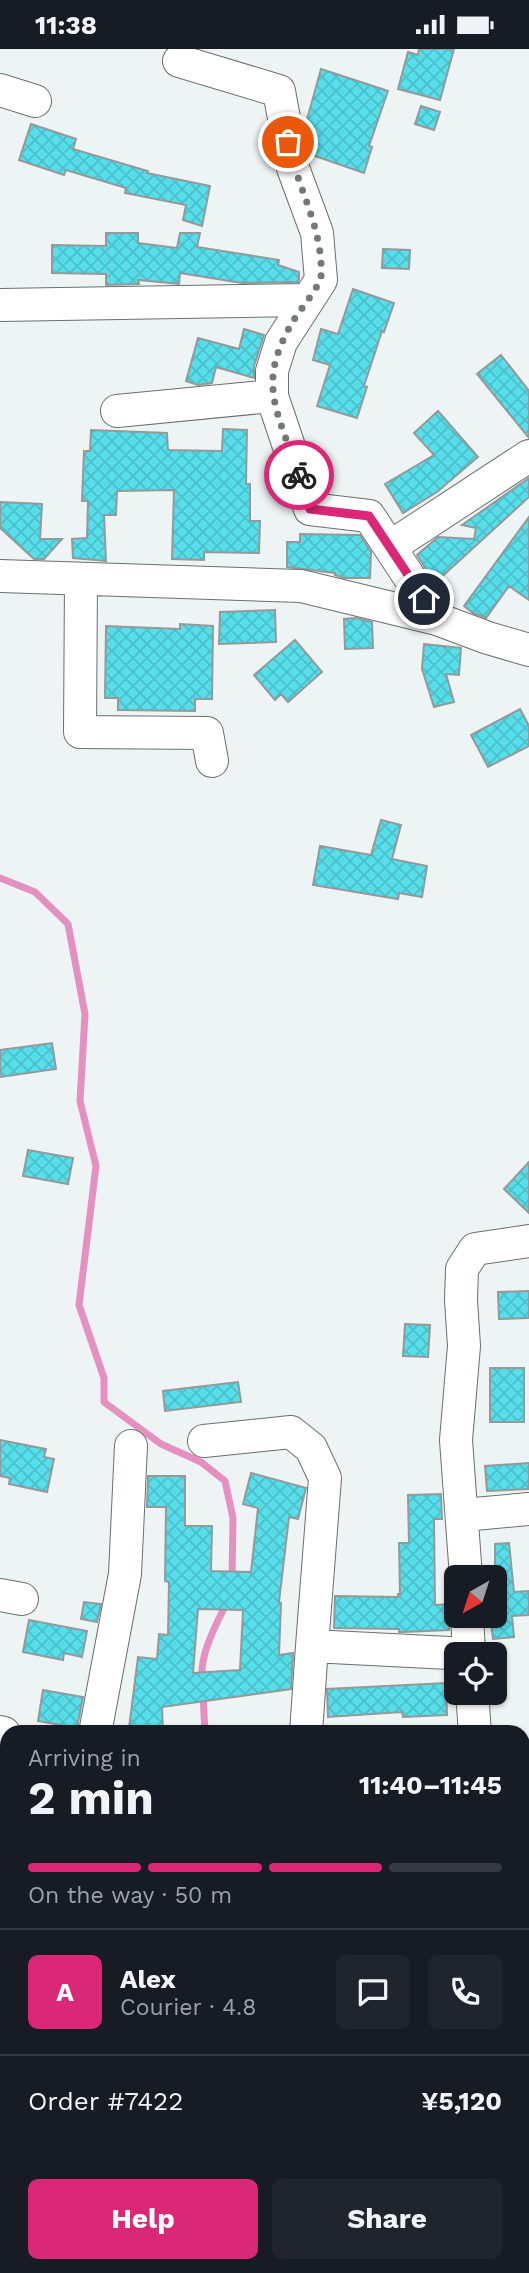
<!DOCTYPE html>
<meta charset="utf-8">
<style>
body{margin:0;font-family:"Work Sans",sans-serif;background:#20242c;color:#f1f3f6;height:100vh;display:flex;flex-direction:column;font-size:26px;white-space:nowrap}
*{box-sizing:border-box;margin:0}
p{font-size:23px;color:#9ea1a6}
.icon{flex:none;width:38px;height:38px;fill:none;stroke:currentColor;stroke-width:2;stroke-linecap:round;stroke-linejoin:round}
.map{position:relative;flex:1;overflow:hidden}
.drawer{position:absolute;left:0px;top:1676px;width:530px;height:548px;display:flex;flex-direction:column;background:#171b24;border-radius:21px 21px 0 0;box-shadow:0 2px 5px #0004}
.drawer>*{flex:none}
.needle{width:46px;rotate:219deg}
.controls{position:absolute;left:444px;top:1516px;display:grid;gap:14px}
.controls a{display:grid;place-items:center;width:63px;height:63px;border-radius:10px;background:#171b24;box-shadow:0 2px 5px #0004;font-size:35px}
.pin{position:absolute;display:grid;place-items:center;width:60px;height:60px;color:#fff;margin:-30px;border:4px solid #fff;border-radius:50%;box-shadow:0 2px 7px #0007}
.courier{position:absolute;display:grid;place-items:center;width:70px;height:70px;margin:-35px;border:5px solid #db2777;border-radius:50%;background:#fff;color:#222;box-shadow:0 2px 9px #0007}
.head em{font-style:normal;font-weight:700}
.head div{display:flex;flex-direction:column-reverse}
.head{display:flex;align-items:center;justify-content:space-between;height:119px;padding:0 28px}
h1{font-size:46px;font-weight:700;line-height:52px}
.bar{display:grid;grid-template-columns:repeat(4,1fr);gap:10px 7px;align-content:center;height:84px;padding:0 28px}
.bar i{height:9px;border-radius:5px;background:#363941}
.bar .active{background:#db2777}
.bar p{grid-column:span 4}
.line{display:flex;align-items:center;gap:18px;padding:0 28px;border-top:2px solid #363941}
.line div{flex:1}
.round{display:grid;place-items:center;flex:none;width:74px;height:74px;border-radius:10px;background:#20242c}
.cta{display:flex;gap:14px;margin-top:auto;padding:14px 28px}
.cta a{flex:1;height:80px;border-radius:10px;background:#db2777;color:#fff;font-size:28px;font-weight:700;line-height:80px;text-align:center}
.cta a+a{background:#20242c;color:#f1f3f6}
.status{display:flex;justify-content:space-between;align-items:center;height:49px;padding:0 35px;background:#171b24;direction:ltr}
.status svg{height:19px;fill:currentColor}
.map>svg:first-child{display:block}
.lines{fill:none;stroke-linecap:round;stroke-linejoin:round}
.stream{stroke:#e490c0;stroke-width:7}
.building{fill:url(#building-cross-hatch);stroke:#94999a;stroke-width:2;fill-rule:evenodd}
.minor-casing{stroke:#6a6f6f;stroke-width:34}
.highway-casing{stroke:#6a6f6f;stroke-width:41}
.minor{stroke:#fff;stroke-width:32}
.highway{stroke:#fff;stroke-width:38}
.done{stroke:#757878;stroke-width:7;stroke-dasharray:0 12.6}
.route{stroke:#db2777;stroke-width:9}
</style>
<div class="status"><b>11:38</b><svg viewBox="0 0 49 12"><path d="M0 12V9h3v3zM5 12V6h3v6zM10 12V3h3v9zM15 12V0h3v12zM26 1h20v11H26zM47 4h2v5h-2z"/></svg></div>
<div class="map">
<svg width="529" height="2224" viewBox="0 0 529 2224">
<defs>
<pattern id="building-cross-hatch" width="8" height="8" patternUnits="userSpaceOnUse" patternTransform="scale(1.75)"><rect width="8" height="8" fill="#56deea"/><path d="M0 0l8 8M0 8l8-8" fill="none" stroke="#4cbfc9"/></pattern>
</defs>
<rect width="100%" height="100%" fill="#eef3f4"/>
<g class="lines">
<path class="stream" d="M0,829L35,843L68,875L85,965L80,1052L96,1117L79,1256L104,1329V1353L161,1395L201,1413L225,1432L233,1469L232,1531
M202,1630C200,1604 216,1576 227,1553
M203,1646L205,1684"/>
</g>
<path class="building" d="M419,0H454L440,51L398,40L408,3L418,6Z
M321,20L388,42L369,97L372,98L364,124L309,105L306,74Z
M421,57L440,63L434,81L415,75Z
M31,75L76,90L73,100L148,122L147,124L210,137L202,177L183,171L186,156L125,144L126,139L66,121L64,126L19,111Z
M106,184H138V194L177,199L180,184H200L197,198L279,211L278,216L299,223V230L298,233L242,234L180,224L179,235L138,231L139,235L106,236V225L52,224V196L106,197Z
M383,200L410,201L409,220L382,219Z
M353,240L394,254L384,283L382,282L364,337L367,338L357,369L317,357L330,316L313,311L321,280L338,285Z
M244,280L264,286L254,317V329L216,318L212,334L198,336L186,332L198,289L239,300Z
M501,306L529,342V389L477,325Z
M438,362L478,408L437,443L403,464L385,435L434,406L414,384Z
M223,380L247,381L246,435H250V472H260L259,504L204,503V511L172,510L174,441L117,442L116,466H104L106,512L73,509L72,490L87,489L88,452H82L84,402H90L91,381L167,384L168,401L222,402Z
M529,429V448L435,534L417,506L438,488L474,490L476,479L462,476Z
M0,453L42,455L40,490H62L44,510H34L0,479Z
M529,468V551L509,537L486,569L473,564L464,557Z
M300,485L360,486L371,503L370,529H344L335,526V524L287,518V493H300Z
M275,561L276,593L219,595L220,563Z
M356,569L372,573L373,599L345,600L344,570Z
M180,575L213,577L212,650H195V662L118,661V649H105L106,577L180,580Z
M295,591L322,623L288,653L281,645L275,651L254,626Z
M424,595L461,599L459,626L446,625L454,653L434,658L422,620Z
M520,660L529,677V697L488,718L471,686Z
M381,771L401,776L392,810L427,817L422,848L399,844L398,850L313,836L320,797L371,806Z
M52,994L56,1020L0,1028V1001Z
M28,1101L73,1109L68,1135L23,1127Z
M529,1113V1164L504,1140Z
M529,1242V1269L499,1270L498,1243Z
M405,1275L430,1276L428,1308L403,1307Z
M490,1319H524V1373H490Z
M238,1333L241,1353L165,1362L163,1342Z
M0,1391L46,1400L44,1408L54,1410L47,1443L9,1435L10,1429L0,1427Z
M529,1414V1440L487,1442L485,1417Z
M251,1424L306,1439L298,1470L289,1468L279,1553L281,1554L279,1606L293,1604V1606L291,1640L162,1658L163,1683L129,1679L138,1608L157,1610L159,1585L168,1586L169,1533L165,1532L166,1458H147L148,1427H185V1477H212L211,1522L251,1523L258,1459L243,1455ZM198,1560L243,1561L240,1621L193,1624Z
M441,1445L442,1470H434L435,1556L450,1555L449,1581L404,1583H399V1580L334,1579L335,1547L398,1548V1545H400L399,1494H409L408,1446Z
M509,1494L514,1543L529,1542V1566L512,1567L514,1588L493,1590L490,1566H495V1495Z
M84,1553L101,1555L97,1573L81,1570Z
M29,1571L87,1582L82,1608L64,1604L63,1611L23,1603Z
M446,1634L447,1666L403,1668L402,1663L328,1668L327,1640Z
M43,1641L83,1648L77,1679L38,1672Z"/>
<g class="lines">
<g class="minor-casing">
<path id="minor" d="M179,12L279,42L293,119L317,184L321,231L281,293L272,322V347L310,460L369,467L437,570
M0,41L35,52
M0,256L306,251
M117,362L272,347
M390,498L529,407
M0,527L301,537L437,570L488,589L529,601
M81,530L80,683L207,684L212,712
M204,1392L291,1383L311,1399L325,1429L312,1597
M463,1466L529,1460
M466,1528L456,1391L464,1297L461,1251L462,1220L475,1200L529,1192
M0,1546L22,1550
M467,1566L469,1603
M472,1643L475,1684
M0,1683L4,1684
M95,1684L125,1525L131,1397
M306,1684L312,1597L469,1605
M0,1806L7,1807
M0,2031L7,2036
M523,2197L529,2199
M393,2224L395,2217"/>
</g>
<g class="highway-casing">
<path id="highway" d="M0,2148L7,2149
M207,2217L220,2224"/>
</g>
<use href="#minor" class="minor"/>
<use href="#highway" class="highway"/>
</g>
<g class="lines">
<path class="done" d="M288,93C297,138 324,181 321,228C320,236 301,260 295,269C255,334 277,360 299,426"/>
<path class="route" d="M299,426L310,460L369,467L424,550"/>
</g>
</svg>
<div class="controls">
<a><svg class="needle" viewBox="-14 -14 28 28"><path d="M0-13l5 13h-10z" fill="#e53935"/><path d="M0 13l5-13h-10z" fill="#9ea1a6"/></svg></a>
<a><svg class="icon" aria-label="locate" viewBox="0 0 24 24"><circle cx="12" cy="12" r="6"/><path d="M12 2v4M12 18v4M2 12h4M18 12h4"/></svg></a>
</div>
<div class="pin" style="left:288px;top:93px;background:#ea580c"><svg class="icon" aria-label="bag" viewBox="0 0 24 24"><path d="M5 8h14l-1 12H6zM9 8a3 3 0 0 1 6 0"/></svg></div>
<div class="pin" style="left:424px;top:550px;background:#1f2937"><svg class="icon" aria-label="home" viewBox="0 0 24 24"><path d="M3 11l9-7 9 7M6 9v11h12V9"/></svg></div>
<div class="courier" style="left:299px;top:426px"><svg class="icon" aria-label="bike" viewBox="0 0 24 24"><circle cx="6" cy="16" r="4"/><circle cx="18" cy="16" r="4"/><path d="M6 16l4-8h5l3 8M10 8l3 8H6M13 5h3"/></svg></div>
<section class="drawer">
<div class="head"><div><h1>2 min</h1><p>Arriving in</p></div><em>11:40–11:45</em></div>
<div class="bar"><i class="active"></i><i class="active"></i><i class="active"></i><i></i><p>On the way · 50 m</p></div>
<div class="line" style="height:126px"><b class="round" style="background:#db2777;color:#fff">A</b><div><b>Alex</b><p>Courier · 4.8</p></div><a class="round"><svg class="icon" aria-label="chat" viewBox="0 0 24 24"><path d="M4 5h16v11H9l-5 4z"/></svg></a><a class="round"><svg class="icon" aria-label="phone" viewBox="0 0 24 24"><path d="M5 4h4l2 5-3 2q2 4 5 5l2-3 5 2v4C11 20 4 13 5 4z"/></svg></a></div>
<div class="line" style="height:91px"><div>Order #7422</div><b>¥5,120</b></div>
<div class="cta"><a>Help</a><a>Share</a></div>
</section>
</div>
